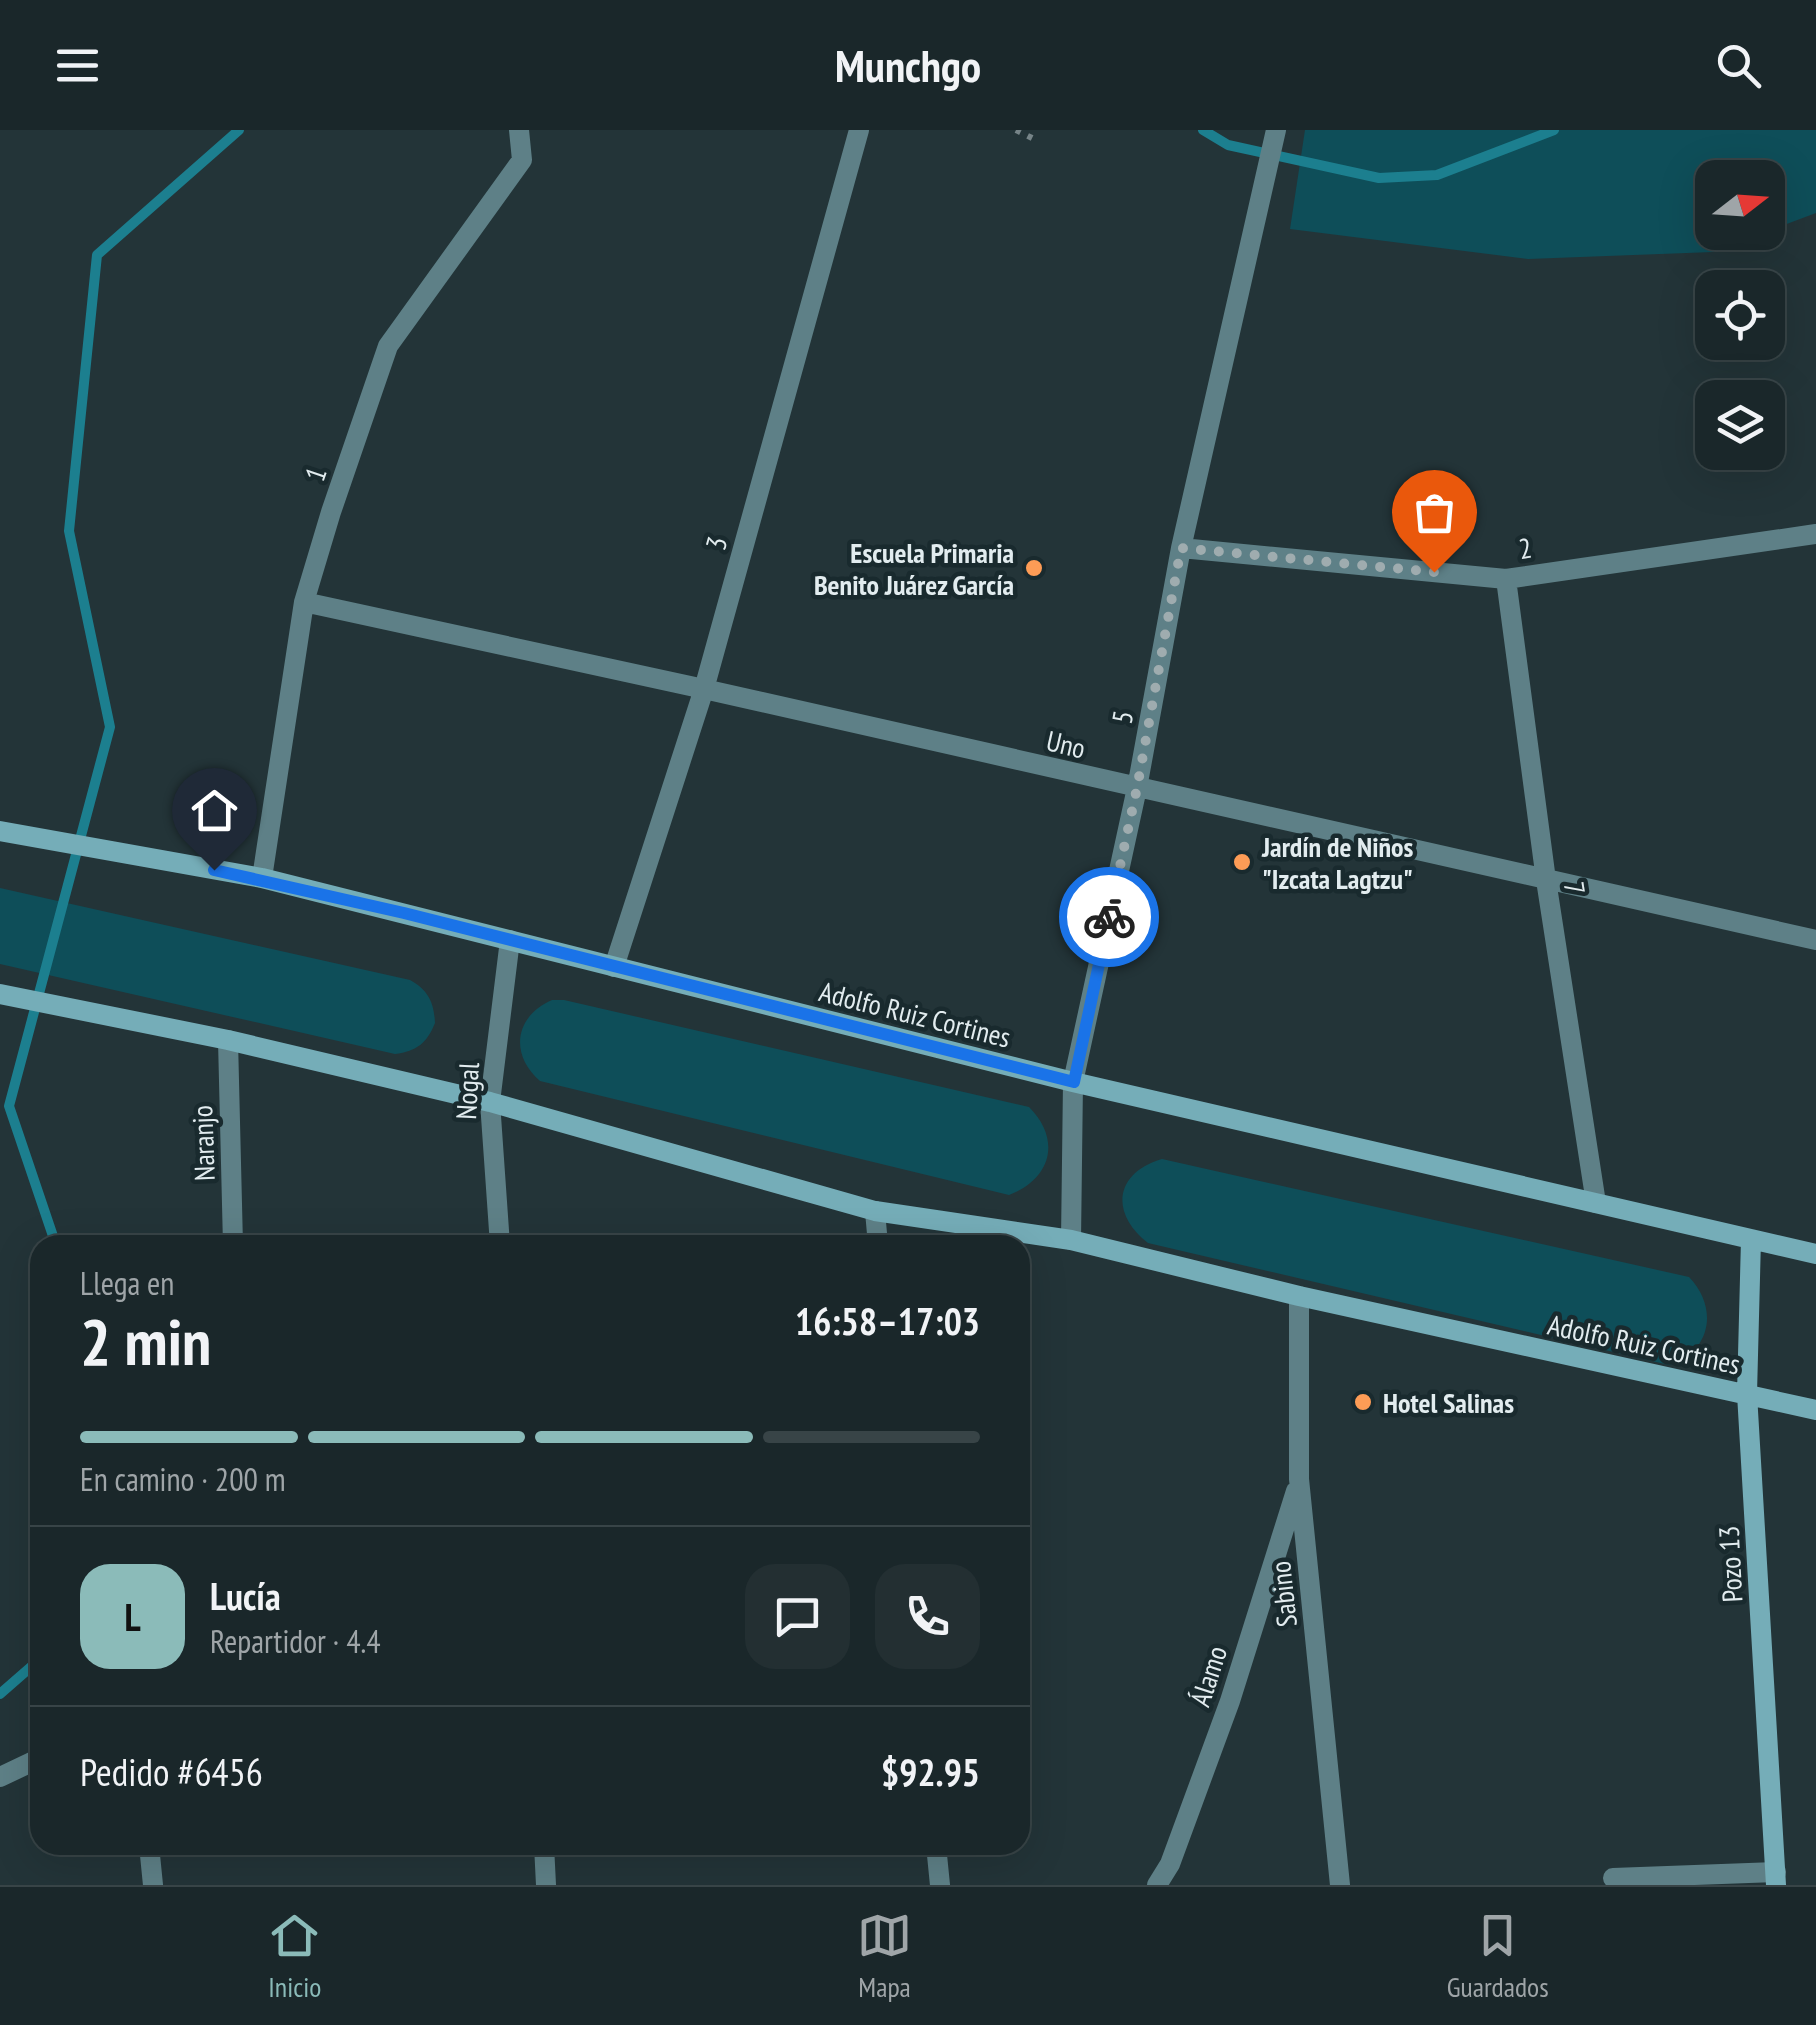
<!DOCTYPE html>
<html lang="es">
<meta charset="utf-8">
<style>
body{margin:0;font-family:"PT Sans Narrow",sans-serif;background:#232f32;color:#f1f3f6;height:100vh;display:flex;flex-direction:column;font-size:38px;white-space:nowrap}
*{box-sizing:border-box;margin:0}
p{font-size:32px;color:#9fa5a8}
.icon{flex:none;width:55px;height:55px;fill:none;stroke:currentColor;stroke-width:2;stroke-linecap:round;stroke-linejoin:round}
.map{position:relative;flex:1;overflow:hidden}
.panel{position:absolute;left:30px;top:1105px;width:1000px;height:620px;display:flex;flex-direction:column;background:#1a272a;border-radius:30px;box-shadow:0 10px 40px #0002,0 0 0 2px #384447}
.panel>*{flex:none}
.needle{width:65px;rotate:73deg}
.buttons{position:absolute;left:1695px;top:30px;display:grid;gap:20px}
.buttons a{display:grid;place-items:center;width:90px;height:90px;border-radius:20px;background:#1a272a;box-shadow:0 10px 40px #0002,0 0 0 2px #384447;font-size:50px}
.pin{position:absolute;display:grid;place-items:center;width:85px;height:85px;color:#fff;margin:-102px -42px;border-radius:50% 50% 50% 0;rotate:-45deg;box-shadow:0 0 10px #0007}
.pin .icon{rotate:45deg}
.courier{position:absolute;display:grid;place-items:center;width:100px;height:100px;margin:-50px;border:8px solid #1a73e8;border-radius:50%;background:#fff;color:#222;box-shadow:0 2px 12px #0007}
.head em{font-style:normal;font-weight:800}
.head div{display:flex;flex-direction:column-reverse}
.head{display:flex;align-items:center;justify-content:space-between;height:170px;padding:0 50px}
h1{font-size:65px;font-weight:800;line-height:75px}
.bar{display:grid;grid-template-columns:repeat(4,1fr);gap:15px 10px;align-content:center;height:120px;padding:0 50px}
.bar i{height:12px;border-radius:8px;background:#384447}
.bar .current{background:#8bbbb9}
.bar p{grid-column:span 4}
.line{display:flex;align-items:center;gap:25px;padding:0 50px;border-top:2px solid #384447}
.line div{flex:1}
.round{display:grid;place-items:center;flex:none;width:105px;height:105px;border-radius:30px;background:#232f32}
header{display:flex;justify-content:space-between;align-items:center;height:130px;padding:0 50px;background:#1a272a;font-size:45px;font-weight:800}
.menu{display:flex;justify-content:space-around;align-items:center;height:140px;border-top:2px solid #384447;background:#1a272a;font-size:28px;color:#9fa5a8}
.menu a{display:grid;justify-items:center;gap:5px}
.menu .current{color:#8bbbb9}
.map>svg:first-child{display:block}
.green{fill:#0e4e59}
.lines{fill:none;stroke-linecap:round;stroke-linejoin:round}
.stream{stroke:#1c7f8f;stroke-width:10}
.path{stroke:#768488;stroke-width:6;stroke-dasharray:5 8;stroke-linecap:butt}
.minor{stroke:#5e8087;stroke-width:20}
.secondary{stroke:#75adb8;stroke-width:20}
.done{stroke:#9facaf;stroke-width:10;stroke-dasharray:0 18}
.route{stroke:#1a73e8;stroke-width:12}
.poi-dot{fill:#fd9c56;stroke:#192a2e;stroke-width:4}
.labels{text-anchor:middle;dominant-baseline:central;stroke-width:9;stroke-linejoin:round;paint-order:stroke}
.street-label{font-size:28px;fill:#e2ecef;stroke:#192a2e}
.poi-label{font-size:28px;font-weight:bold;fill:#e2ecef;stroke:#192a2e;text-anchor:start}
</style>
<header><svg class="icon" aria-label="menu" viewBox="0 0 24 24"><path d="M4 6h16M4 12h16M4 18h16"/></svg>Munchgo<svg class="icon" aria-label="search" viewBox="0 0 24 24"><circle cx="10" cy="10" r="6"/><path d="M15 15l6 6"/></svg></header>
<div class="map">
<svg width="1816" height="1755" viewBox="0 0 1816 1755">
<rect width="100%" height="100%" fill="#233438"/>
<path class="green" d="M1305,0H1816V83L1768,101V48H1712V102L1763,103L1713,122L1528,129L1290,99Z
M0,758L410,850C428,860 434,872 435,893C427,913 417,921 395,924L0,834Z
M552,870H564L1029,977C1062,1010 1051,1049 1009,1065L540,951C509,924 515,886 552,870Z
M1162,1029L1689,1147C1719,1178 1711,1222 1669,1235L1148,1113C1110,1084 1114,1043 1162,1029Z"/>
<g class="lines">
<path class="stream" d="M1203,0L1228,15L1379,48L1437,45L1554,0
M56,1115L9,976L110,597L69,401L97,125L239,0
M0,1564L40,1529"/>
<path class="path" d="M1016,0L1038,11"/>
<path class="minor" d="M1181,418L1506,449L1816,404
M1506,449L1546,750L1596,1073
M304,472L704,559L1816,810
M262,748L304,472L331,382L388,216L522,30L519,0
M614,837L704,559L859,0
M228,910L233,1115
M875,1081L878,1115
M1071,1110L1073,952L1137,658L1181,418L1276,0
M500,1115L490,972L510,810
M1299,1166V1349L1340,1755
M0,1647L40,1628
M149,1715L153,1755
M544,1715L546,1755
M936,1715L940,1755
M1613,1748L1776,1742
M1157,1755L1170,1734L1230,1571L1296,1361"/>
<path class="secondary" d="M0,701L262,748L1073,952L1816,1124
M0,864L228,910L490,972L875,1081L1071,1110L1299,1166L1816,1280
M1751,1109L1747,1264L1776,1755"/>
</g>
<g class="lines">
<path class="done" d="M1109,787L1137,658L1181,418L1434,442"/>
<path class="route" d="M214,740L404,783L1074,952L1109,787"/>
</g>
<g class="poi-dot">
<circle cx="1034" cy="438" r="10"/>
<circle cx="1242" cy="732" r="10"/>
<circle cx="1363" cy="1272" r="10"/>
</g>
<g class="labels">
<g class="street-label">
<text transform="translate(315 344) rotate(-71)">1</text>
<text transform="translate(716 413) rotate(-74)">3</text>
<text transform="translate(1525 418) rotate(-9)">2</text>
<text transform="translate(1122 587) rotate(-80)">5</text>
<text transform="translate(1066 614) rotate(13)">Uno</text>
<text transform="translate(1575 758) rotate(81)">7</text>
<text transform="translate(915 884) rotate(14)">Adolfo Ruiz Cortines</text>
<text transform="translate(467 961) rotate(-87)">Nogal</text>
<text transform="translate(203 1013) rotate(-92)">Naranjo</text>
<text transform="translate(1644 1214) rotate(12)">Adolfo Ruiz Cortines</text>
<text transform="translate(1730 1434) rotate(-93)">Pozo 13</text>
<text transform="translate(1283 1464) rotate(-96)">Sabino</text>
<text transform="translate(1208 1546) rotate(-72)">Álamo</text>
</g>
<g class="poi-label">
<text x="1014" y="422" text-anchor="end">Escuela Primaria<tspan x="1014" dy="32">Benito Juárez García</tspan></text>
<text x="1262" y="716">Jardín de Niños<tspan x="1262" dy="32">"Izcata Lagtzu"</tspan></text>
<text x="1383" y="1272">Hotel Salinas</text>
</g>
</g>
</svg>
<div class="buttons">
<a><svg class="needle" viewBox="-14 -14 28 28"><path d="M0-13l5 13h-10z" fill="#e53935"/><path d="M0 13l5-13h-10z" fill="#9fa5a8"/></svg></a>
<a><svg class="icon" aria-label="locate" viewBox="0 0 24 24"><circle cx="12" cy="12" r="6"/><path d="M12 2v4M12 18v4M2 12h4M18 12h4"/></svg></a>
<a><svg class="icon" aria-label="layers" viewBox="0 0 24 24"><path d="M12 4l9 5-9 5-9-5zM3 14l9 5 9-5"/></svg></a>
</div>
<div class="pin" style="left:1434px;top:442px;background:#ea580c"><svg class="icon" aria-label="bag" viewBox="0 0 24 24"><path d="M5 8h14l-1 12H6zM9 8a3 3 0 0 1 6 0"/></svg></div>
<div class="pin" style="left:214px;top:740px;background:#1f2937"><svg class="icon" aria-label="home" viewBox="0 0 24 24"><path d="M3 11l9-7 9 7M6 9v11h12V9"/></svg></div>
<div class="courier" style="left:1109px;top:787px"><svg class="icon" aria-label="bike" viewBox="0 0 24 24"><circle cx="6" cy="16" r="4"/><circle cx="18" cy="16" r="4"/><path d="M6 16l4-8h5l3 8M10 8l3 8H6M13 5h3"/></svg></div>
<section class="panel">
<div class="head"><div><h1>2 min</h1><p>Llega en</p></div><em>16:58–17:03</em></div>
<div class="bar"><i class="current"></i><i class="current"></i><i class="current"></i><i></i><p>En camino · 200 m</p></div>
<div class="line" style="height:180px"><b class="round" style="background:#8bbbb9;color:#111">L</b><div><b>Lucía</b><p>Repartidor · 4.4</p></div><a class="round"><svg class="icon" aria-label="chat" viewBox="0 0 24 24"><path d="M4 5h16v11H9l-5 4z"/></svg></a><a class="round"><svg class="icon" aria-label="phone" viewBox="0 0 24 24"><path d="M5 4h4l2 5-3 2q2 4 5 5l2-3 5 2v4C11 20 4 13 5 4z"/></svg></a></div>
<div class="line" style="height:130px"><div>Pedido #6456</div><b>$92.95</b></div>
</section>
</div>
<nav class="menu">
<a class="current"><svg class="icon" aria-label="home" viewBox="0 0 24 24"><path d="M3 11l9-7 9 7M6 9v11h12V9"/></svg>Inicio</a>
<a><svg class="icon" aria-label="map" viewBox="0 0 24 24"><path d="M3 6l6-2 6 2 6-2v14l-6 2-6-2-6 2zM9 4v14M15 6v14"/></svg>Mapa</a>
<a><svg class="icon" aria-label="saved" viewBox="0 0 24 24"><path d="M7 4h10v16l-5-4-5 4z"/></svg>Guardados</a>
</nav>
